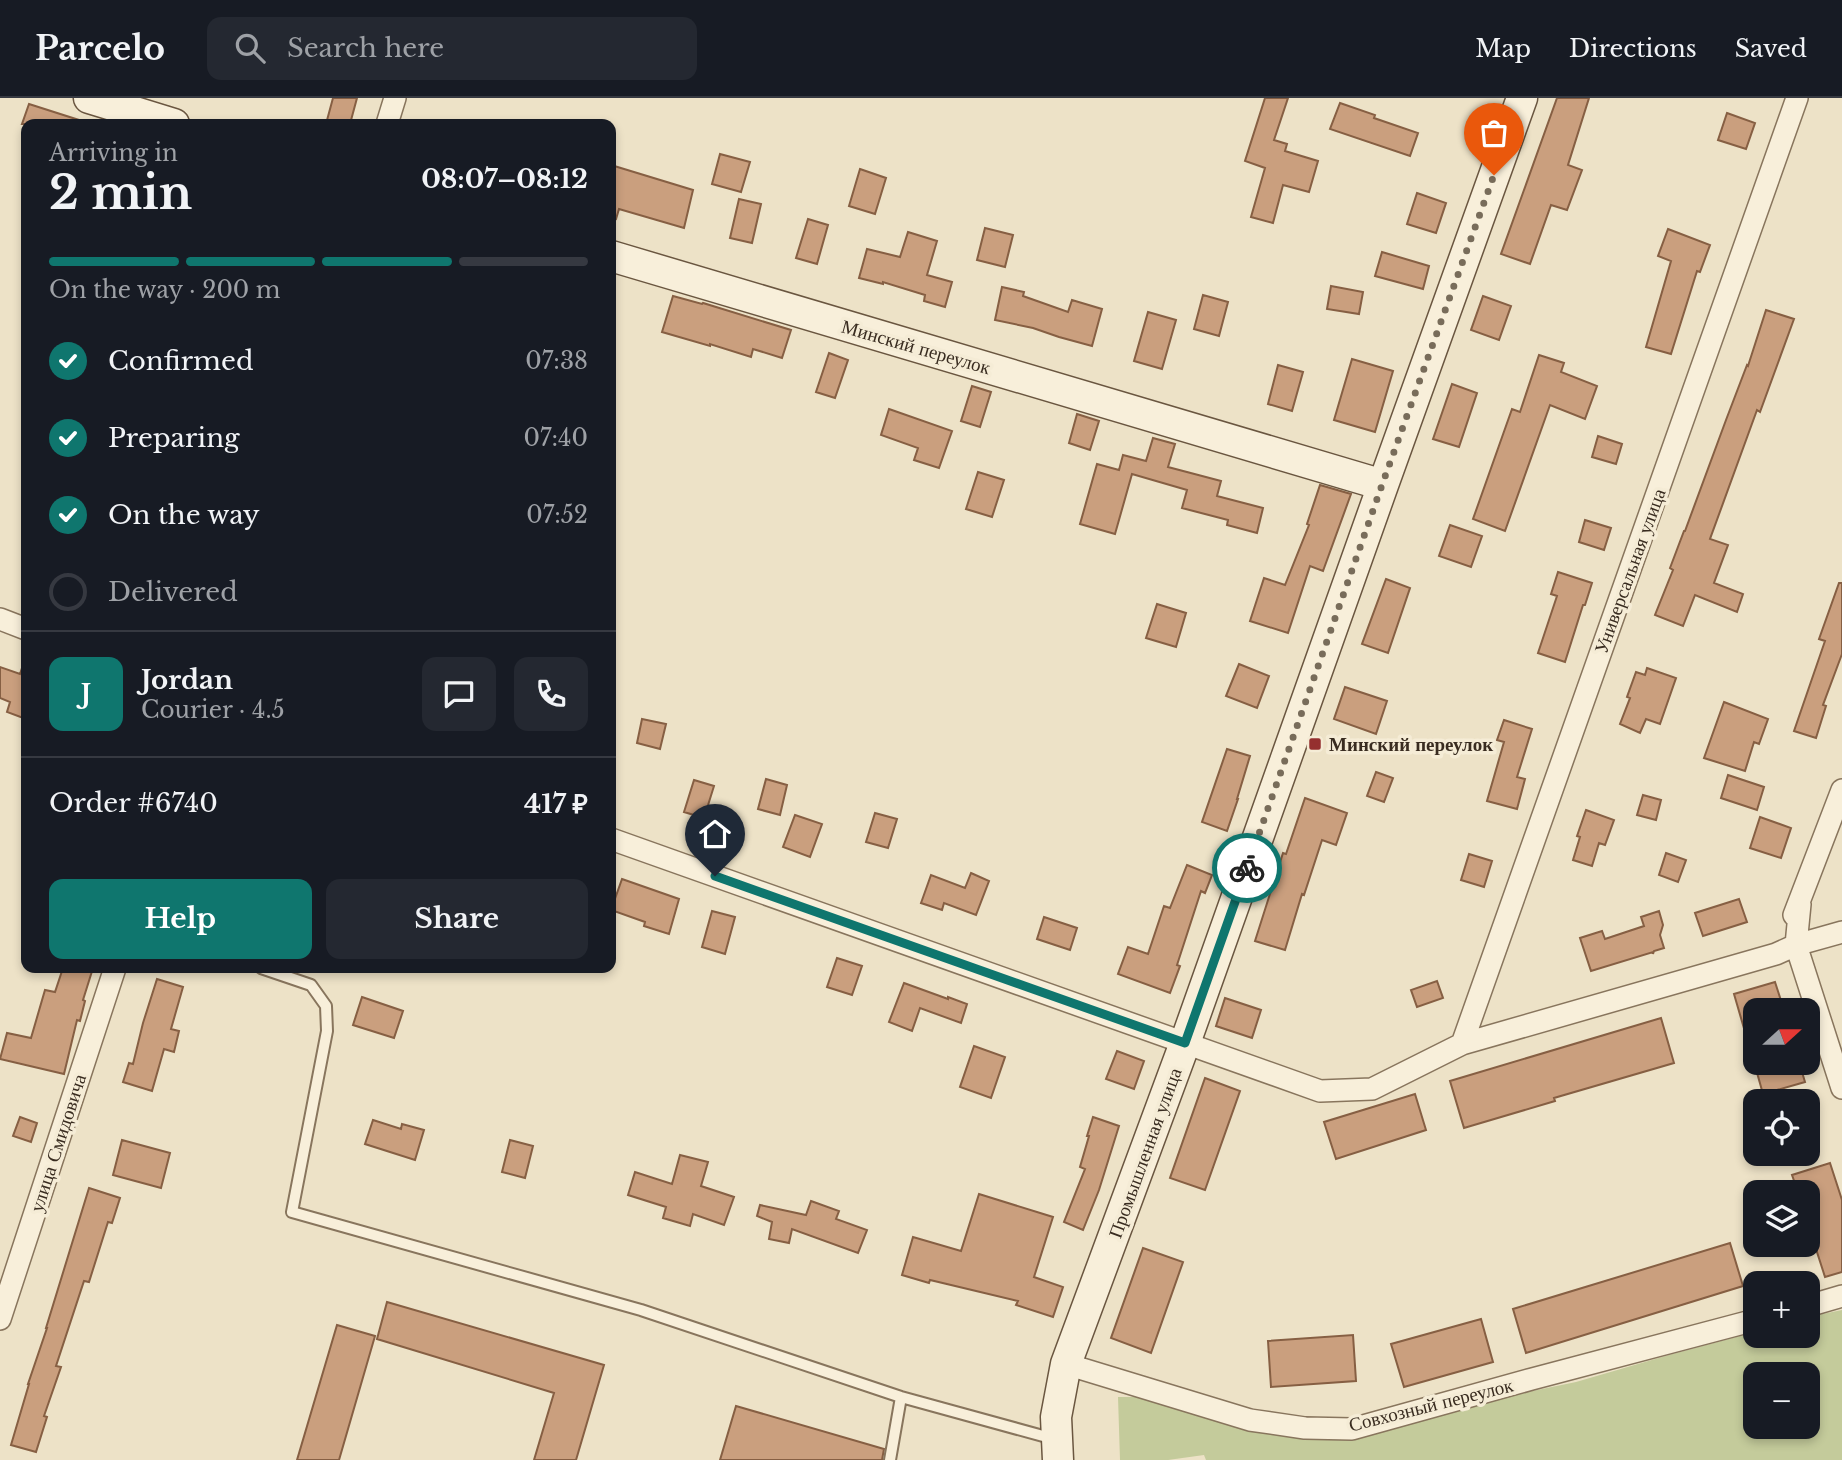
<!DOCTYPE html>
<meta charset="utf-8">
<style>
body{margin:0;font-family:"Libre Baskerville",serif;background:#242831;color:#f1f3f6;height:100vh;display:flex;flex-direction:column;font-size:26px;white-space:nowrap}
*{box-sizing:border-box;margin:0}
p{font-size:23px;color:#9ea1a6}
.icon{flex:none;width:38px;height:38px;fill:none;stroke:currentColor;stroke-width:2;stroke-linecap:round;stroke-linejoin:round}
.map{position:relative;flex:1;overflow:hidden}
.side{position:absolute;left:21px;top:21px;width:595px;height:854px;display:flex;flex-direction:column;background:#171b24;border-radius:14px;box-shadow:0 4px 10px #0003}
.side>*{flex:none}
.needle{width:46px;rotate:69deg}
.tools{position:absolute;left:1743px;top:900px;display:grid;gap:14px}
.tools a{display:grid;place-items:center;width:77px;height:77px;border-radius:14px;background:#171b24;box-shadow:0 4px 10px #0003;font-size:35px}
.pin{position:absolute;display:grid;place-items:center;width:60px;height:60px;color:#fff;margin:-72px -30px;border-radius:50% 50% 50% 0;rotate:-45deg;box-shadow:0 0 7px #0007}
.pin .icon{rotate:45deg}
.courier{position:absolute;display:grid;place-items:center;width:70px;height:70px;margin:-35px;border:5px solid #0f766e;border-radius:50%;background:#fff;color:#222;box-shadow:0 2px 9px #0007}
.head em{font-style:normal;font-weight:700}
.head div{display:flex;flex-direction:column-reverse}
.head{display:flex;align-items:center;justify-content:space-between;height:119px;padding:0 28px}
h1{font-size:46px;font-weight:700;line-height:52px}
.bar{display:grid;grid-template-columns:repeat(4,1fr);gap:10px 7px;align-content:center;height:84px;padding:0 28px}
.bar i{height:9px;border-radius:5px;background:#363941}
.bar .on{background:#0f766e}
.bar p{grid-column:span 4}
.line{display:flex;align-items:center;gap:18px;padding:0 28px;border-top:2px solid #363941}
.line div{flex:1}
.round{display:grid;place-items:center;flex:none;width:74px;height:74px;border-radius:14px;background:#242831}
ol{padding:0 28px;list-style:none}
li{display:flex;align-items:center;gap:21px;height:77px}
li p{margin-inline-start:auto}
li .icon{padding:7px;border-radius:50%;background:#0f766e;color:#fff;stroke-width:4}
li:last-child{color:#9ea1a6}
li i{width:38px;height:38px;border:4px solid #363941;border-radius:50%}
.cta{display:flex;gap:14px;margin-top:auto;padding:14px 28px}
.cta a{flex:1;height:80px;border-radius:14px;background:#0f766e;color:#fff;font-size:28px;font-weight:700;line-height:80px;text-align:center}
.cta a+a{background:#242831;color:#f1f3f6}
header{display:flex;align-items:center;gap:42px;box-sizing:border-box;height:98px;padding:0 35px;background:#171b24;border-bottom:2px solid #363941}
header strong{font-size:33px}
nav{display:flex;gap:38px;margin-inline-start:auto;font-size:24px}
.search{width:490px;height:63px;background:#242831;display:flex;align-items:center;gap:18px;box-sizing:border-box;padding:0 24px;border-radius:14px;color:#9ea1a6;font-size:26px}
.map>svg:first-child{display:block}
.green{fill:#c4cb9b;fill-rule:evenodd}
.building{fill:#ca9f7e;stroke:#865f43;stroke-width:2}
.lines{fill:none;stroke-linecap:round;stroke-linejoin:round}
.lane-casing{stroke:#88755d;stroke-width:14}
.street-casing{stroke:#88755d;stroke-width:24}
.secondary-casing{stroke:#6a5640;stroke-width:33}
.lane{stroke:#f8efda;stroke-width:10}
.street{stroke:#f8efda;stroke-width:21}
.secondary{stroke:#f8efda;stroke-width:30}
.done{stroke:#786c5a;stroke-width:7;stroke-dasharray:0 12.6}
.route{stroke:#0f766e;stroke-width:9}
.poi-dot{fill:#95302f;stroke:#f5ecd6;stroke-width:2.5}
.labels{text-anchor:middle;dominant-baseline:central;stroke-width:7;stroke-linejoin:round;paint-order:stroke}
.street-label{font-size:19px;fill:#392c20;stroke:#f5ecd6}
.poi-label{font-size:19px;font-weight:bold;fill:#392c20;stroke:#f5ecd6;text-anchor:start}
</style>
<header>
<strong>Parcelo</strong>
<div class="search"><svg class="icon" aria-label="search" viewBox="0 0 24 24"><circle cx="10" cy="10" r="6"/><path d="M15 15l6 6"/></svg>Search here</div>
<nav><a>Map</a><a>Directions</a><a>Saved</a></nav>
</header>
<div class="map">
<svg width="1842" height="1362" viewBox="0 0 1842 1362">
<rect width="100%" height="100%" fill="#ede2c7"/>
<path class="green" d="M1842,1212V1362H1206L1204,1357L1168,1362H1120L1118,1299H1137L1205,1320L1304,1340L1576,1284L1669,1257L1755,1234V1237H1808V1219ZM1755,1276H1808V1328H1755Z"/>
<path class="building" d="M333,0H357L350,26H326Z
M1265,0H1288L1274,42L1287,46L1285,53L1318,63L1309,94L1283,87L1273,125L1251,119L1265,70L1245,63Z
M1557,0H1589L1568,67L1582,72L1567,112L1551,107L1530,166L1501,156Z
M1340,5L1375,17L1374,20L1418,35L1410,58L1330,31Z
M29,6L79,22L78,26H22Z
M1727,15L1755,25L1746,51L1718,42Z
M720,56L750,64L741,94L712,86Z
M611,67L693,92L684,130L619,111L616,121L611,120Z
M860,71L886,80L875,116L849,108Z
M1417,95L1446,105L1436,135L1407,126Z
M739,101L761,106L752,145L730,140Z
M808,121L828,127L817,166L796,160Z
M985,130L1013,137L1005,169L977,162Z
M1668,131L1710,147L1700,174L1697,173L1671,256L1646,249L1671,163L1658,158Z
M908,134L937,143L927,177L952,184L945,209L924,203L925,197L883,184V186L859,180L867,151L900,159Z
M1382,154L1429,168L1423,191L1375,178Z
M1331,188L1363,194L1359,216L1327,211Z
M1002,189L1024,194L1023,198L1068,214L1072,202L1102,211L1092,248L1059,239L1033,230L995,222Z
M1203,197L1228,204L1219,238L1194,231Z
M673,198L702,206L703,205L791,232L782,260L753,251L751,259L710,246V248L662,234Z
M1483,198L1511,208L1499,242L1471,232Z
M1766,212L1794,221L1760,314L1757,312L1710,441L1728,447L1714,485L1743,496L1737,514L1695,497L1683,528L1655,517L1673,472L1670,470L1684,433H1685L1726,322L1747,267L1748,268Z
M1148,214L1176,222L1162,271L1134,263Z
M829,255L848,262L835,300L816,294Z
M1539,257L1564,265L1561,274L1597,288L1585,321L1550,307L1505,433L1473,421L1512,311L1520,314Z
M1352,261L1393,273L1375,334L1334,322Z
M1278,267L1303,274L1292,313L1268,306Z
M1452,286L1477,295L1459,349L1433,341Z
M972,288L991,294L980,329L961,323Z
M889,311L952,333L939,370L914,362L918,350L881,337Z
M1077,316L1099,323L1090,352L1069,345Z
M1598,338L1622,346L1616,366L1592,359Z
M1153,340L1175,346L1168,369L1221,383L1217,398L1263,410L1257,435L1227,427L1228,422L1182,410L1187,392L1132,376L1115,436L1080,426L1097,366L1119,372L1123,357L1146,363Z
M978,374L1004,382L992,419L966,411Z
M1320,387L1351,396L1323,473L1310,468L1288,535L1250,523L1264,480L1285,487L1309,427L1307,426Z
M1585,422L1611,430L1604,452L1579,444Z
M1450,427L1482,438L1471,469L1439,458Z
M1558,474L1592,485L1585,507H1583L1565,564L1538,555L1557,498L1551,496Z
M1386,481L1410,490L1388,555L1362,546Z
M1839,485H1842V556L1823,607L1826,608L1816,640L1794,633L1825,543L1819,541Z
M1157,506L1186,515L1176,549L1146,540Z
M1239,566L1269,578L1257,610L1226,598Z
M23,567H26V621L7,614L10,604L0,600V569L20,576Z
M1647,570L1676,580L1660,626L1646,621L1640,635L1620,626L1630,600L1627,599L1636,574L1645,577Z
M1345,589L1387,603L1376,636L1334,621Z
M1724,604L1768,621L1759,646L1754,644L1745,673L1704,660Z
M642,621L666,626L660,651L637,645Z
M1504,622L1532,631L1517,679L1525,681L1517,711L1487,703L1504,644L1497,642Z
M1227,651L1250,658L1237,701H1238L1227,733L1202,724Z
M1376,674L1393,680L1384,704L1367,698Z
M1728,677L1764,689L1757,712L1721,700Z
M766,681L787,687L780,717L758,711Z
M694,682L714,688L704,720L684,714Z
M1643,697L1661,702L1656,722L1637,717Z
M1305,700L1347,715L1336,747L1322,742L1304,797L1302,796L1285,852L1255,843L1283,755L1286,756Z
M1586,712L1614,722L1605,747L1599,745L1592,768L1573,762L1580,739L1577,738Z
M875,715L897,721L888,750L866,744Z
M795,717L822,726L810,759L783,749Z
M1760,719L1791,730L1781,760L1750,750Z
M1666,755L1686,762L1678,784L1659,777Z
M1469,756L1492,763L1484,789L1461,782Z
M1187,767L1212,777L1205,795L1201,793L1177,867L1180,868L1170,895L1118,876L1128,849L1148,856L1164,808L1170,810Z
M971,775L989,783L976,817L944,805L942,812L921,805L931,777L965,790Z
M622,781L679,801L669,836L644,828L645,824L611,812Z
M1739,801L1747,824L1703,838L1695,815Z
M712,813L735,819L725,856L702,849Z
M1659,813L1663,827L1660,837L1664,850L1654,853L1653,856V854L1591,873L1580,840L1602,833L1605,841L1644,828L1641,819Z
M1044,819L1077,830L1070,852L1037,841Z
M837,860L862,868L852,897L827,889Z
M63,870H93L83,902L85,903L80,923L77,922L64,976L0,961L7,935L31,940L45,892L55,894Z
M157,881L183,889L171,931L179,933L174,954L164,951L152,993L123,984L129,965L133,966L143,925Z
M1437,883L1443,900L1417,909L1411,892Z
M1775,884L1784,912H1755V951H1750L1734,896Z
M904,885L948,901V899L967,906L961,925L920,910L912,933L889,924Z
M362,899L403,913L394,940L353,927Z
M1225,900L1261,912L1252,940L1216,928Z
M1661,920L1674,965L1554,1000L1555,1003L1464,1030L1450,983Z
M974,948L1005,959L991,1000L960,989Z
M1117,953L1144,963L1134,991L1106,981Z
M1754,964H1799L1805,984L1763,996Z
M1205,980L1240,993L1205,1092L1170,1080Z
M1415,996L1426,1032L1336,1061L1324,1024Z
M20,1019L37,1025L31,1044L13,1038Z
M1093,1019L1119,1028L1099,1092L1083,1132L1064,1124L1085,1071L1080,1069L1089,1038H1087Z
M373,1022L401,1031L402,1026L424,1032L415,1062L365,1046Z
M122,1042L170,1055L161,1090L113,1077Z
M510,1042L533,1048L525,1080L502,1074Z
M680,1057L708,1064L701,1088L734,1099L724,1127L693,1116L690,1128L663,1120L666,1109L628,1097L635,1074L672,1086Z
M1830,1065L1842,1102V1174L1825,1179L1808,1126V1094H1798L1792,1077Z
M89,1090L120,1100L112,1125L108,1124L89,1184L84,1183L56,1268L61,1269L44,1318L47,1319L36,1354L11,1347L29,1286H28L47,1230H46Z
M979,1096L1053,1119L1034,1179L1063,1189L1053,1219L1016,1207L1018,1203L930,1182L929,1185L902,1177L913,1139L961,1153Z
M811,1103L839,1113L836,1121L867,1132L858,1155L792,1131L789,1145L769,1141L772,1124L757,1118L760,1107L806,1117Z
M1730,1145L1743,1188L1526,1255L1513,1211Z
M1143,1150L1183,1164L1151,1255L1111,1240Z
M387,1204L604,1267L576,1362H534L554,1295L377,1241Z
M1481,1221L1493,1264L1404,1289L1391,1246Z
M337,1227L375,1238L339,1362H297Z
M1353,1237L1356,1283L1271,1289L1268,1243Z
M736,1308L884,1351L882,1362H720Z"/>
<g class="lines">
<g class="lane-casing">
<path id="lane" d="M261,870L311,887L326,908L327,933L292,1114L641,1212L901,1299L1054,1341
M890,1362L901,1299"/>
</g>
<g class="street-casing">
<path id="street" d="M387,26L395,0
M0,521L26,531
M611,741L1320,993L1372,991L1462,946L1776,856L1796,847L1842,834
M1800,806L1796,847L1842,990
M1794,817L1842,692
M1462,946L1797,0
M1808,1208L1842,1198
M0,1221L115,870
M1066,1266L1250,1322L1305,1330L1352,1331L1532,1281L1755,1222"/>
</g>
<g class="secondary-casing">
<path id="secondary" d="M89,0L174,26
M611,158L1383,387
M1058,1362L1056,1319L1066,1266L1185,945L1383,387L1522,0"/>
</g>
<use href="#lane" class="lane"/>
<use href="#street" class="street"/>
<use href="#secondary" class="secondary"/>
</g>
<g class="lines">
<path class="done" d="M1247,770L1382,387L1494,77"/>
<path class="route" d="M715,778L1185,945L1247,770"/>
</g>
<rect class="poi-dot" x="1308" y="639" width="14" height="14" rx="3.5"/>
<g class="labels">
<g class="street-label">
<text transform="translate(916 249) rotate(16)">Минский переулок</text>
<text transform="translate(1630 473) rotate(-70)">Универсальная улица</text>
<text transform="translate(58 1045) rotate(-72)">улица Смидовича</text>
<text transform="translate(1145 1055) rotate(-70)">Промышленная улица</text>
<text transform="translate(1431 1307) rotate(-14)">Совхозный переулок</text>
</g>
<g class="poi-label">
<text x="1329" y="646">Минский переулок</text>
</g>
</g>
</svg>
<div class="tools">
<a><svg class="needle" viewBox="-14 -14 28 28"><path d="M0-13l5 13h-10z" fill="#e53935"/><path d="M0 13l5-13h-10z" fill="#9ea1a6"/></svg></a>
<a><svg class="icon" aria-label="locate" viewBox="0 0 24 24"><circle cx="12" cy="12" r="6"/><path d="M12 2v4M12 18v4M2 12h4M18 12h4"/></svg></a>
<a><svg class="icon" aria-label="layers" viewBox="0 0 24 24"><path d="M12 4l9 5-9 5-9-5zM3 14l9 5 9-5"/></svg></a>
<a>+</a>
<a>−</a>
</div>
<div class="pin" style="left:1494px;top:77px;background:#ea580c"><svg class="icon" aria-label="bag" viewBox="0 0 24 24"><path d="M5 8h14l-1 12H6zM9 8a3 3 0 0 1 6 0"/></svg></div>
<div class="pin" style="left:715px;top:778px;background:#1f2937"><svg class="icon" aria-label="home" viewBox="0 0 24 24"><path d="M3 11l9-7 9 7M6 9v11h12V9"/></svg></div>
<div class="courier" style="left:1247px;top:770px"><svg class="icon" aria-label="bike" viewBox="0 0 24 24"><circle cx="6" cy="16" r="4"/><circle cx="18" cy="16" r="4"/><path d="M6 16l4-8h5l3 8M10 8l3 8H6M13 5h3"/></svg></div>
<section class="side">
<div class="head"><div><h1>2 min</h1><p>Arriving in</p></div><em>08:07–08:12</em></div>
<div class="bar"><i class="on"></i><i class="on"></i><i class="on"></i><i></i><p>On the way · 200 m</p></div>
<ol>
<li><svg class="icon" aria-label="check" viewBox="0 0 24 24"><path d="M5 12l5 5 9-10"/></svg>Confirmed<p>07:38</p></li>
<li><svg class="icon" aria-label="check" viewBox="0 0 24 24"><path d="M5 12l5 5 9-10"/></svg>Preparing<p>07:40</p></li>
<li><svg class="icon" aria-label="check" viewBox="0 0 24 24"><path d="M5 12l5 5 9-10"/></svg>On the way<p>07:52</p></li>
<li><i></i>Delivered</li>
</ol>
<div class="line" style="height:126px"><b class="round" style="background:#0f766e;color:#fff">J</b><div><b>Jordan</b><p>Courier · 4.5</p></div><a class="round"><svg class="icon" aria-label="chat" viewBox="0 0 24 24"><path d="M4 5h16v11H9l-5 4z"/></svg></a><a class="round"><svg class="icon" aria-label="phone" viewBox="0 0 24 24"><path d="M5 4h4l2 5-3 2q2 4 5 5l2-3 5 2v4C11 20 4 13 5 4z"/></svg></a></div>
<div class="line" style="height:91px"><div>Order #6740</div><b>417 ₽</b></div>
<div class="cta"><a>Help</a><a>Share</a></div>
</section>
</div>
